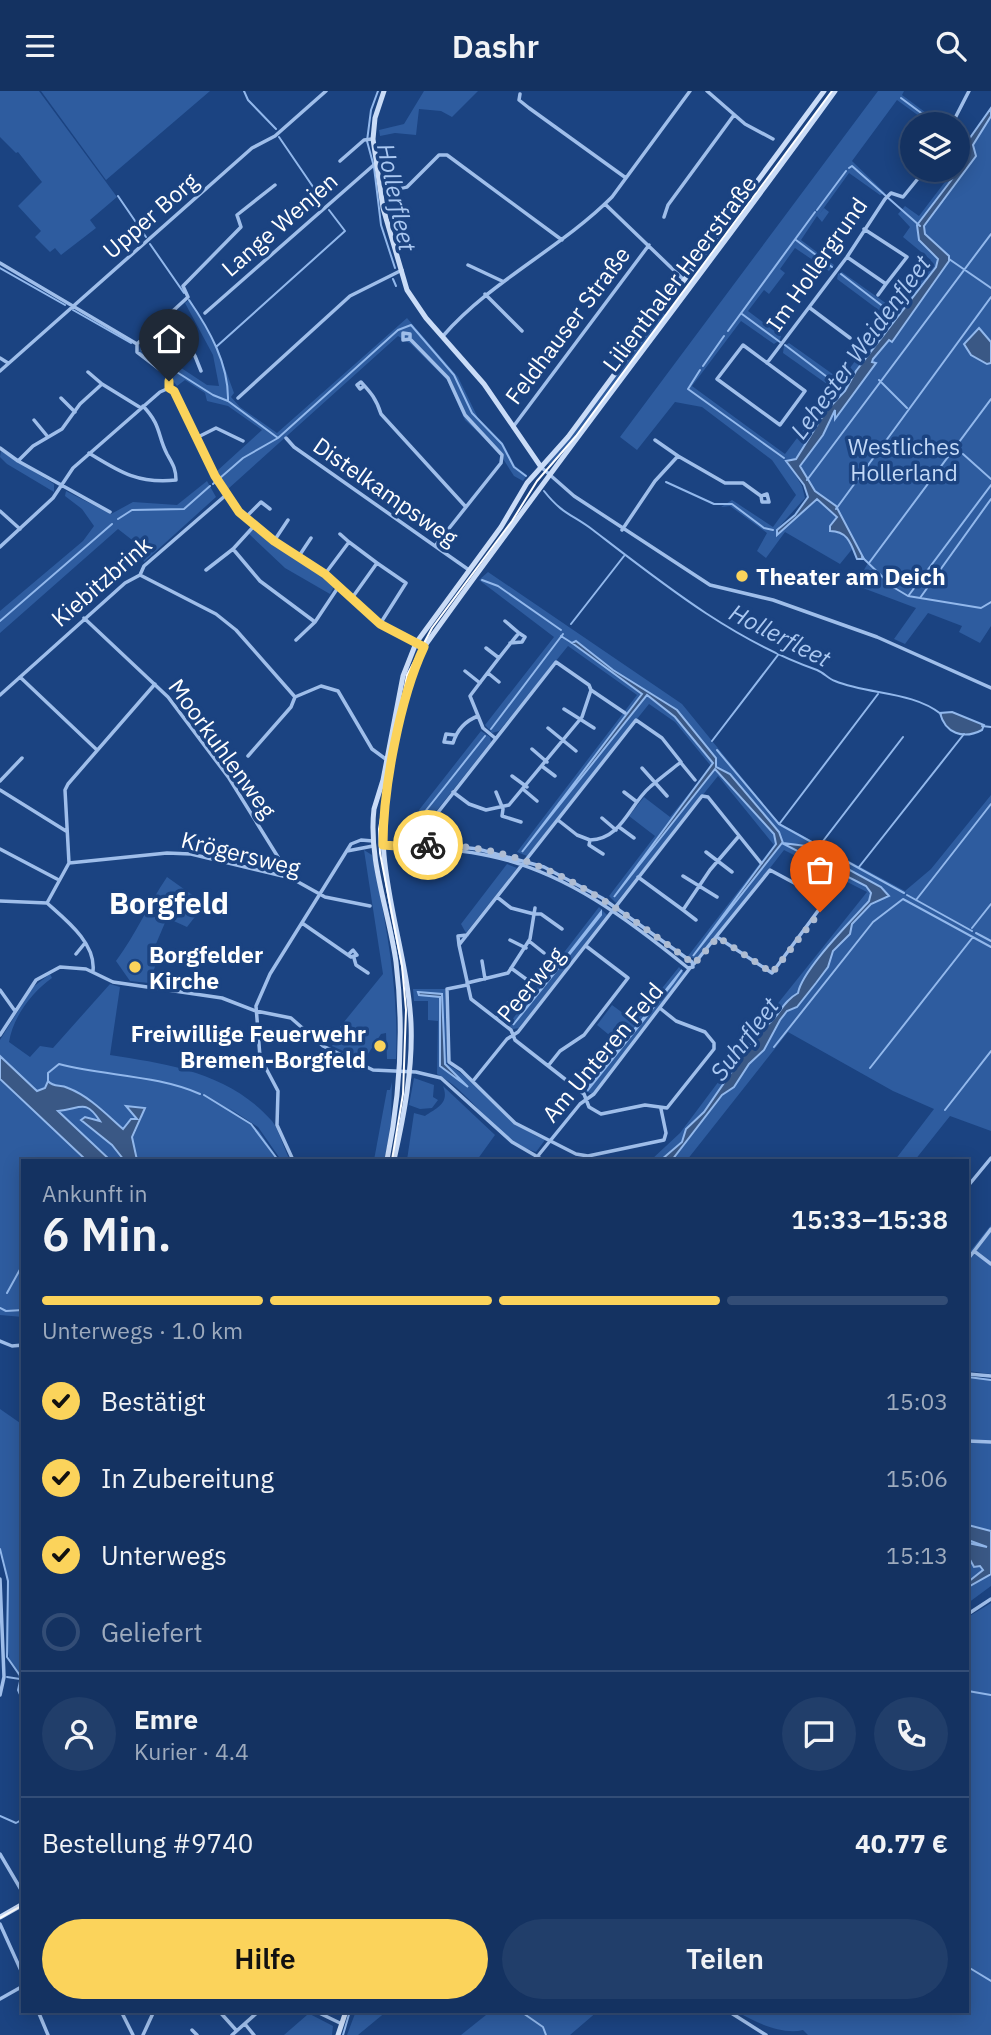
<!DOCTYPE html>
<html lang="de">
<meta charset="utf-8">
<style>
body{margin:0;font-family:"IBM Plex Sans",sans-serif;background:#213e6a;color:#f1f3f6;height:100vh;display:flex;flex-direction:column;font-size:26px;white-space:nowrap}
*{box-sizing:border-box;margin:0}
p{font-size:23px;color:#9daabd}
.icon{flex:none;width:38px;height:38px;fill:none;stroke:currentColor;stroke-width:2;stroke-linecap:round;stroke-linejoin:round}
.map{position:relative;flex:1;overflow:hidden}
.side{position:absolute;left:21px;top:1068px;width:948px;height:854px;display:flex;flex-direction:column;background:#143261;border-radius:0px;box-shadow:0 4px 18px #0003,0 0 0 2px #334d76}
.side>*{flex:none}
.fabs{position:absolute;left:900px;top:21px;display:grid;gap:14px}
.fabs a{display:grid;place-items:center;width:70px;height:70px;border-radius:50%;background:#143261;box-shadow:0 4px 18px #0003,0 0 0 2px #334d76;font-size:35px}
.pin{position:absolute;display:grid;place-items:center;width:60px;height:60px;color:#fff;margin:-72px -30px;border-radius:50% 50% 50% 0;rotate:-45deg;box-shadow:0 0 7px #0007}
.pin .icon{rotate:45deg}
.courier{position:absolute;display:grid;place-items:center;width:70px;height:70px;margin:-35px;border:5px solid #fbd35b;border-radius:50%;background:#fff;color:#222;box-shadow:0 2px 9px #0007}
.headline em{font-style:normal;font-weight:600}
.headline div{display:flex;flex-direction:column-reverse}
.headline{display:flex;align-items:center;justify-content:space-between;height:119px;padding:0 21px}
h1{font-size:46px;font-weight:600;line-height:52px}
.bar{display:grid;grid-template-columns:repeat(4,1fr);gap:10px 7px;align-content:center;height:84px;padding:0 21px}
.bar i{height:9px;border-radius:5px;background:#334d76}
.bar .current{background:#fbd35b}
.bar p{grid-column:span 4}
.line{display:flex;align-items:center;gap:18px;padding:0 21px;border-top:2px solid #334d76}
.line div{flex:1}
.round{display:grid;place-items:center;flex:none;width:74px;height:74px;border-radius:37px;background:#213e6a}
ol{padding:0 21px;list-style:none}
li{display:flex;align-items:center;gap:21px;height:77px}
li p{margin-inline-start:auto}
li .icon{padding:7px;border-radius:50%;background:#fbd35b;color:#111;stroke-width:4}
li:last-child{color:#9daabd}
li i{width:38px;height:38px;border:4px solid #334d76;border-radius:50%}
.button{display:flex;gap:14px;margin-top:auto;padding:14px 21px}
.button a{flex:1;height:80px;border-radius:42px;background:#fbd35b;color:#111;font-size:28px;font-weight:600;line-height:80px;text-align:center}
.button a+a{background:#213e6a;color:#f1f3f6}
header{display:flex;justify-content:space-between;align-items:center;height:91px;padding:0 21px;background:#143261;font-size:32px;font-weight:600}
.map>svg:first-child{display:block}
.green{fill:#2e5c9f}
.water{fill:#3a5885;stroke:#92b8ec;stroke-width:2}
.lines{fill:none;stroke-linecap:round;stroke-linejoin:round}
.stream{stroke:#92b8ec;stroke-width:2}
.street{stroke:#9fbeea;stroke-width:3.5}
.secondary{stroke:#cadcf7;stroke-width:5}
.tram{stroke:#fff;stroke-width:2}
.done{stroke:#afbdd3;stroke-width:7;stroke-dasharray:0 12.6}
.route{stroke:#fbd35b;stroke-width:9}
.poi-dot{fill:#fbd35b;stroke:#1b4381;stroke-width:2.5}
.labels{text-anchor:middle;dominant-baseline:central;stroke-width:7;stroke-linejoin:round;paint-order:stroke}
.street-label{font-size:23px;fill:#fff;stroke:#1b4381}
.park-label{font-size:23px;fill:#c3d9f7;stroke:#1b4381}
.poi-label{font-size:23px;font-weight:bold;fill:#fff;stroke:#1b4381;text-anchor:start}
.water-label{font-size:24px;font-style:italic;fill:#aac8f2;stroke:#1b4381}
.district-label{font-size:30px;font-weight:bold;fill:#fff;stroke:#1b4381}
</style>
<header><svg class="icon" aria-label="menu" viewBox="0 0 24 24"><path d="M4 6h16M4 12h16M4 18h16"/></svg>Dashr<svg class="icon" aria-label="search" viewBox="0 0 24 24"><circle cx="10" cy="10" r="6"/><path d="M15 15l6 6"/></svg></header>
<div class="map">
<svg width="991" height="1944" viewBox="0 0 991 1944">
<rect width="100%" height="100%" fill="#1b4381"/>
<path class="green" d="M0,0H39L117,106L90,129L96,137L61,164L55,157L50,161L35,146L41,140L18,115L42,91L18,61L16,62L0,46Z
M41,0H210L106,89Z
M424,0H478L452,26L441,20L419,18L416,44L395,42L380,45L379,39L404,33Z
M878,0H904L902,4L941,33H930L897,9L852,70L885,102L880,104L849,82L818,125L824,117L829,121L822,131L817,125L801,149L834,174L829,180L795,157L780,178L785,182L769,203L764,199L748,220L781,245L780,249L774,253L741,230L692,295L785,363L834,298L783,262L784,255L789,252L841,289L861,262L853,256L859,248L868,253L888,226L837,188L838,183L842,181L894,218L931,169L903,146L910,136L898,123L905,115L919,125L954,79H957L965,63L957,57V51L969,63L962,80L972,66L969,55L991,22V535L980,552L959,541L962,535L928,522L905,553L894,548L916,517L855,494L868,472L833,416L815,403L799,383L795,372L946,168L921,148L920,135L926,127L917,134C916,150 927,158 938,168L936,176L856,280L846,300L826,320L796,368L787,370L802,395L805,407L779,436L782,438L788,435L817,408L837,426L830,435V440L841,441L849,448L853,457L840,473L785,441L766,467L757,460L767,442L730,415L721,416L732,409L773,436L796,404L772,369L702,316L675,311L637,359L620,346Z
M190,208L218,258L234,302L231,306L240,316L277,342L407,227L458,286L478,327L503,352L515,375L527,384L523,390L514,385L498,360L465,329L447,289L411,253L398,245L228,398L217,380L262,339L228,315L207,310L205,302L185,289L177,295L164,278L139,261L142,251L207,294L219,295L213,264L185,212Z
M663,222L667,225L551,376L548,373Z
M1,360L54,393V401L7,373L0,366Z
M207,390L216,406L144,471L136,452L118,438L0,542V520L83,450L94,435L82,418L65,405L66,400L111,423L133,411L177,414Z
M253,439L324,484L335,494L330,503L285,477L248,442Z
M488,481L682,613L779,732L905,800L931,778L991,704V1040L950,1025L915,1069H895L934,1018L893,1000L788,941L687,1069H651L680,1042L767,926L867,801L784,759L698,869L688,865L774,754L718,685L616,812L609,805L655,745L629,725L644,706L670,726L711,675L675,631L649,613L527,765L517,761L637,604L568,555L499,640L492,642L485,634L554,546L479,489Z
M481,640L490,646L491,651L430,728V749H419V719Z
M364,759L372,764C386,833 399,897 396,968H387L386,942L381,943L364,969L332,955L339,946L335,942L383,883Z
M507,773L517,777L515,780L466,842L461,833Z
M167,786L205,813L187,836L167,827L150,867L156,873L149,892L130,890L116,870C136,843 148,814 167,786Z
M599,816L607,824L519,937L513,938L508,934Z
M679,876L686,884L593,1003L582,999L619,952L597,934L612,914L635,931Z
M50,883L52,887C32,901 13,926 9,951L30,966L40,955L53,957L110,893L120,896L110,964C168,973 230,982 272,1030C279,1039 284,1058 290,1069H281L258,1036L229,1017L259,1040L279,1069H137L131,1051L142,1026L131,1019L138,1028L123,1038C103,1021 81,995 52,995C46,996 42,999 37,1000L0,965V949L33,896Z
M413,898H445L447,973C483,994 505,1033 545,1049L536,1061C496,1050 473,1002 437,983L438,930L428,929V910H414Z
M414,987L434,994L433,1006L438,1009L432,1017L420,1018L409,1014Z
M0,988L86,1069H23V1226L0,1224Z
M392,991L391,1030L385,1069H374L387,999H390Z
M443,995L495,1044L477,1069H407L414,1022L425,1025C436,1017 450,1013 443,995Z
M84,1014L91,1017L100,1030L85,1026L81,1029L112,1054L124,1069H110L57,1020Z
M991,1134V1283L968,1280V1163Z
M968,1286L991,1289V1440L968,1434Z
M0,1318L23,1334V1609L19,1607C23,1576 11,1583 8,1561C2,1525 14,1492 0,1458Z
M968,1442L991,1448V1495L968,1512Z
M991,1512V1944H808L803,1939C783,1944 756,1932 738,1921L968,1920V1526Z
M304,1920L333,1935L332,1944H284L307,1924Z
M356,1920H387L358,1944H347Z
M491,1920H598L570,1944H461Z"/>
<path class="water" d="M991,17V25L973,54L976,65L924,135L925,143L949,165V170L892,251L889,249L873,268L872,271L876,272L835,328V319L823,344L800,375L815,400L836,415L864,468H857C851,453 848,440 830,440V435L837,426L817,408L777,444V439L795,424L808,406L804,394L786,370L796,368L826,320L845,300L856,280L936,176L938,168L919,149L917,134L969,66L957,47L967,51Z
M979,237L991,251V272L987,273L971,264L964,253Z
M576,550L613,579L677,619L716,667V676L730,683L779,741L783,752L806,755L881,796L889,805L871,813L852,833L850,843L833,860L828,876L816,892L797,916L787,920L780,929L764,959L749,973L734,996L722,1004L672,1069H661L682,1051L686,1038L704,1021L761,938C779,929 780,912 798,902C802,879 852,829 869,810L871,802L866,795L782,752L693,865L776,753L774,743L715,678L614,806L713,672L675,626L647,604L522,761L642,603L572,552Z
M952,621L984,634L982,639C963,649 945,642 940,622Z
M601,821V824L513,934Z
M682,879L673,892L588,999L587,997Z
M418,901L442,903L445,973L468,996L440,975V906L419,904Z
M0,965L37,1000L45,997L48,990C54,997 60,993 68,997C89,1005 106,1023 123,1038L131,1028H137L126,1015L145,1017L132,1046L137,1069H124L112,1054L81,1029L85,1026L100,1030C85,1007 81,1018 58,1020L110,1069H86L0,988Z
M968,1434L991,1440V1483L968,1496V1491L983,1479L980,1475L974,1476L968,1465V1452L987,1456L968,1449Z"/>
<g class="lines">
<path class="stream" d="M244,0L248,9L276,38
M378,0L371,19L367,50L374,76L381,134L395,177
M901,7L936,33
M279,46L322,109
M849,77L852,75L920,135
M118,105L146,146
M817,119L846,80
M796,149L832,176
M150,153L184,202
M949,168L991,197
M0,177L65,214
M841,183L889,220
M393,188L396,195
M189,209C209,238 229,273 228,310
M73,219L131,252
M742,223L780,251
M411,234L454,284L472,322L502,353L514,376L526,385
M728,240L815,121
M785,254L835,292
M216,256L345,140L329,119
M142,259L213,304L228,310L278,347
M703,275L724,245
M700,279L688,298L784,367
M879,289L907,317
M963,363L991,388
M220,387L243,367L278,347L398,239L411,234
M807,389L991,143
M666,391L714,413H732L764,437L773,439
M213,393L215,391
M544,400C563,424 572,423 593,439C663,493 734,550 817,579C824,582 829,588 835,590C869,604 912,600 941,623
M836,418L991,206
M118,428L132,419L184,418L210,395
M862,466L893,496L908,505L981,517L991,511
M869,472L991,308
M482,489L498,495L561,539
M909,504L991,394
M920,507L991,408
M0,530L112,433
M571,533L624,465
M561,545L572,552
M982,635L991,636
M491,638L563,543
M712,650L778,564
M717,659L779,733L904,802
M780,732L878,603
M422,745L424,722L485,645
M820,754L903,646
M859,776L964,643
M907,804L972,840
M916,809L991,713
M972,837L991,813
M976,842L991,850
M774,956L873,831L903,808L991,856
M870,977L973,846
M48,990V982L59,973C105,985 157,984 200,1003
M204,1004L251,1033L278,1069
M945,1019L991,960
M7,1202L23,1173
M0,1217L6,1220L23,1219
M968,1286L991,1289
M0,1458L8,1490L7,1566L21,1586L18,1599L23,1610
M7,1586L20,1588
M968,1600L991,1604
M0,1725L16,1732L23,1728
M968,1876L991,1890
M520,1920L543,1936L546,1944
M343,1944L350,1920"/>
<path class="street" d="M707,0L745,33L773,48
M520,3L519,9L529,17L626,87
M952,33L969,0
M340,70L364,49L372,48
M381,101L407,96L439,64H447L562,149
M605,113L684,189
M664,126L668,114L734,24
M847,166L886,193L907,166L864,138
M0,172L137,253V261L167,284L169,296
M468,174L502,190
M485,203L522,240
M878,204L886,193
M810,217L850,247
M205,222L376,72
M167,225L195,265L201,280
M443,245C492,189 560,158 612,106L690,0
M410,248L403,249V242L410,243V248L448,287L465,324L502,364L501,372L435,455
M137,253L188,206L183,195L241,136L237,124L275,94
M743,254L805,300L780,334L717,288Z
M0,267L8,272
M767,272L847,166L885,108L891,102L903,106L925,79
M0,280L252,57L275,45L326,0
M88,281L102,293
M364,295L360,298L357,294L361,291C370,301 376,307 381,323L465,415
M61,307L75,321
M238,307L350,205L402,179
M34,329L48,346
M513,336L649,154
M196,347L216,337L243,350
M286,347L294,356L469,479
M655,349L678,365
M0,357L18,370
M89,362C120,381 138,393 176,389C176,377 172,372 167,363C157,344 162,335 143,315
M541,376L574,405L710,494L773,509L877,546L991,597
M0,420L20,438
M110,421L18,370L33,355L62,338L80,313L102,293L141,317
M245,427L261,411L270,418
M622,439L655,390L678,365L725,392H743L761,405L767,403L769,411H762L761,405
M340,443L349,451
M274,450L288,429
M0,456L53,407L73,377L160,301L169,297L174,300L215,385L239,421L274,450L325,483L380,533L424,556
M233,458L260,490L315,531
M299,465L311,447
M206,479L233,458L254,435
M325,483L349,451L377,472
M140,484L216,523L236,539L295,606
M352,507L377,472L406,492L380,533
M84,527L168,606L229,687L291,787
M505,530L519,542
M296,549L315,531L339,495
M486,557L499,567
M465,580L480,592
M488,582L499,591
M20,586L97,659
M591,599L625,622
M0,604L125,492L140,484L144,475L226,404
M295,606L321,595L338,600L372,658L387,669
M564,618L594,637
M548,637L576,660
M455,644L446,643L444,651L453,652C457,639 465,630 478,625
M495,647L483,637L470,605C486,584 502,562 519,542L525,546L522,551L510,552
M532,658L547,671
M248,665L291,616L295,606
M681,672L695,689
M543,676L555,685
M642,677L667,705
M512,685L527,696
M0,690L22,667
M0,699L66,740
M524,699L537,710
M496,701L503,718L502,725L521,731
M624,701L637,711
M602,727L616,739
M558,729L577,744L590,749L589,754L603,763
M619,736L634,747
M590,749C622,748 629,714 650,696C660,687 671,679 681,671L662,647L636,629L459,854L471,908L511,939L515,949L584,1003L589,1016L601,1023L645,1014L667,1017L714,958V952L705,941L676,930L661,918
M432,753V729L556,571L589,594L591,599L582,626L509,714L486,719L469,713L453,701
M383,754C418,757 455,757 490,765C566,781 629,829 688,877L693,876L692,871L602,807L544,776L478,758L432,753L410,756
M0,758L57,788
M347,760L373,755
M706,761L732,781
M69,772L167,762L191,763L291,787L325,806L370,815
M69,772L65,699L68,693L155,593
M69,772L47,812C66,829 96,852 93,880
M683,785L717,806
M638,786L683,819
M0,810L47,812
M535,817L534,823H541L562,838
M696,829L683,819L710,779L739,745
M302,832L351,866L357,864L353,859L349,863
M510,849L526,857
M529,850L544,862
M459,854L458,845L467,844
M76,863L85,852
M354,867L356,874L368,882
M482,870L485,888
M694,873L770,779L826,809L772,882L717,846
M511,877L526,888
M467,892L508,882L530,848L534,823L511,817L497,806
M467,894L447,898L449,971L461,979L515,1032L576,1063L588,1065L664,1049L666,1042L661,1018
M0,899L15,920
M496,927L508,912
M0,944L36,889L60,876L86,878L113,891L222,907L256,920L291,927L323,955L373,979L416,981L441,987L512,1051L543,1069
M548,975L560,960L584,944L628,887L586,855
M473,990L507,948L518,941L702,705L708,706L761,772
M537,1066L580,1013L594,1003L690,877
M293,1069L277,1034L278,1000L260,966L256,915L270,883L351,753L361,749L373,750
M968,1095L991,1067
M974,1160L991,1173
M968,1168L991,1138
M0,1250L12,1255L23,1254
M968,1283L991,1285
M968,1350L991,1351
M0,1488L4,1586L0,1604
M968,1523L991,1508
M0,1763L23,1802
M0,1833L23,1884
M0,1908L23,1895
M38,1920L48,1944
M121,1920L133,1944
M219,1920L236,1939
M315,1920L342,1933
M728,1920L766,1944
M245,1933L254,1944
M192,1939L197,1944
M143,1944L154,1920
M232,1944L259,1920"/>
<path class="secondary" d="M384,0L375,27L373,48L383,117L407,199L426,227L484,293L541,376
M387,1069C400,1005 404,936 396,871C389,820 368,769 374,718L383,689L403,585L416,552L501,436L527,392L568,346L824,0
M394,1069C404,1024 413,978 411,932C408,875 389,821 384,764C379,714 403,601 424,556C558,368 700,187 835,0
M0,1826L23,1813
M338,1944L346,1920"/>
<path class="tram" d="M392,1069L403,1003L406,919L402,875L380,762L379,738L407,584L432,537L512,430L537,390L576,345L832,0
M0,1827L23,1814"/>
</g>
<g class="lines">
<path class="done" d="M428,754C537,752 611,813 694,873L718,846L772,882L820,821"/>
<path class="route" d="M169,290V297L174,300L215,385L239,421L274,450L325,483L380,533L424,556C400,607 383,697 383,754L410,756L428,754"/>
</g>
<g class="poi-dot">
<circle cx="742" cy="485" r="7"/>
<circle cx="135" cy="876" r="7"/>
<circle cx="380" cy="955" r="7"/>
</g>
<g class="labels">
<g class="street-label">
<text transform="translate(150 124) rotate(-41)">Upper Borg</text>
<text transform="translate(279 133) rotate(-41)">Lange Wenjen</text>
<text transform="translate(816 173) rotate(-55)">Im Hollergrund</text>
<text transform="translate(679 182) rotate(-53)">Lilienthaler Heerstraße</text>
<text transform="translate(567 234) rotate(-53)">Feldhauser Straße</text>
<text transform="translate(386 400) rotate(35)">Distelkampsweg</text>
<text transform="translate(101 490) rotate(-41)">Kiebitzbrink</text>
<text transform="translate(223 657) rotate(54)">Moorkuhlenweg</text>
<text transform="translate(241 762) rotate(14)">Krögersweg</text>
<text transform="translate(530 893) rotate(-50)">Peerweg</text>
<text transform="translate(602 961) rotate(-50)">Am Unteren Feld</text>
</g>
<g class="park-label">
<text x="904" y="355">Westliches<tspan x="904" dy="26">Hollerland</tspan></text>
</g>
<g class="poi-label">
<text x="756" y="485">Theater am Deich</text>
<text x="149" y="863">Borgfelder<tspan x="149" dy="26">Kirche</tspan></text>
<text x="366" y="942" text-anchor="end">Freiwillige Feuerwehr<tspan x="366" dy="26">Bremen-Borgfeld</tspan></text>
</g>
<g class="water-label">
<text transform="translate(397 106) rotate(78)">Hollerfleet</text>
<text transform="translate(860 256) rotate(-54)">Lehester Weidenfleet</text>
<text transform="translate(780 544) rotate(27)">Hollerfleet</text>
<text transform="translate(744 948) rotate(-53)">Suhrfleet</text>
</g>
<g class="district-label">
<text x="169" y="811">Borgfeld</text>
</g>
</g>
</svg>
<div class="fabs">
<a><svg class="icon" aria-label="layers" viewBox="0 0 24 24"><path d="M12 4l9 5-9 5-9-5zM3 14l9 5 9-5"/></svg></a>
</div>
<div class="pin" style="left:820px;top:821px;background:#ea580c"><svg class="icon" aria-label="bag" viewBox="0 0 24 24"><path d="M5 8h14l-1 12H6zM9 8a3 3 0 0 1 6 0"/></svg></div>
<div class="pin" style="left:169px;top:290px;background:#1f2937"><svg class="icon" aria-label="home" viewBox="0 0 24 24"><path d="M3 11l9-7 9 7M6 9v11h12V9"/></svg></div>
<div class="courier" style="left:428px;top:754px"><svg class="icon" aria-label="bike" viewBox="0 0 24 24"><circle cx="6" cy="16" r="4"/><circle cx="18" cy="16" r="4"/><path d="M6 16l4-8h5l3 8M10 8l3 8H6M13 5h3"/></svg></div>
<section class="side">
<div class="headline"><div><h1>6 Min.</h1><p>Ankunft in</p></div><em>15:33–15:38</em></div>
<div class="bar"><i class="current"></i><i class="current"></i><i class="current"></i><i></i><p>Unterwegs · 1.0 km</p></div>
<ol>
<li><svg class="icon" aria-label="check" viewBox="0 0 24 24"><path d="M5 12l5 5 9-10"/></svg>Bestätigt<p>15:03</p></li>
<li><svg class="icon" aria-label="check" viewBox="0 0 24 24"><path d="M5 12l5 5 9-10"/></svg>In Zubereitung<p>15:06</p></li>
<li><svg class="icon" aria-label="check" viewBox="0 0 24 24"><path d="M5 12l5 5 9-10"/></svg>Unterwegs<p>15:13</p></li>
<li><i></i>Geliefert</li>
</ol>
<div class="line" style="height:126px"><a class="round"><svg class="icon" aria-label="person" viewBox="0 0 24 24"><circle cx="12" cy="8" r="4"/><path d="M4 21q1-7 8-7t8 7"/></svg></a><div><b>Emre</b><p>Kurier · 4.4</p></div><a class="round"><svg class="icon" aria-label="chat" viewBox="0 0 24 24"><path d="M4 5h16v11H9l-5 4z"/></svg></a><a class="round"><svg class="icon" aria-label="phone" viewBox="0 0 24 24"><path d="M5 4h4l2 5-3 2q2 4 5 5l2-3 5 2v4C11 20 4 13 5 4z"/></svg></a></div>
<div class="line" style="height:91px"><div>Bestellung #9740</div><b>40.77 €</b></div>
<div class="button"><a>Hilfe</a><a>Teilen</a></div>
</section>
</div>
